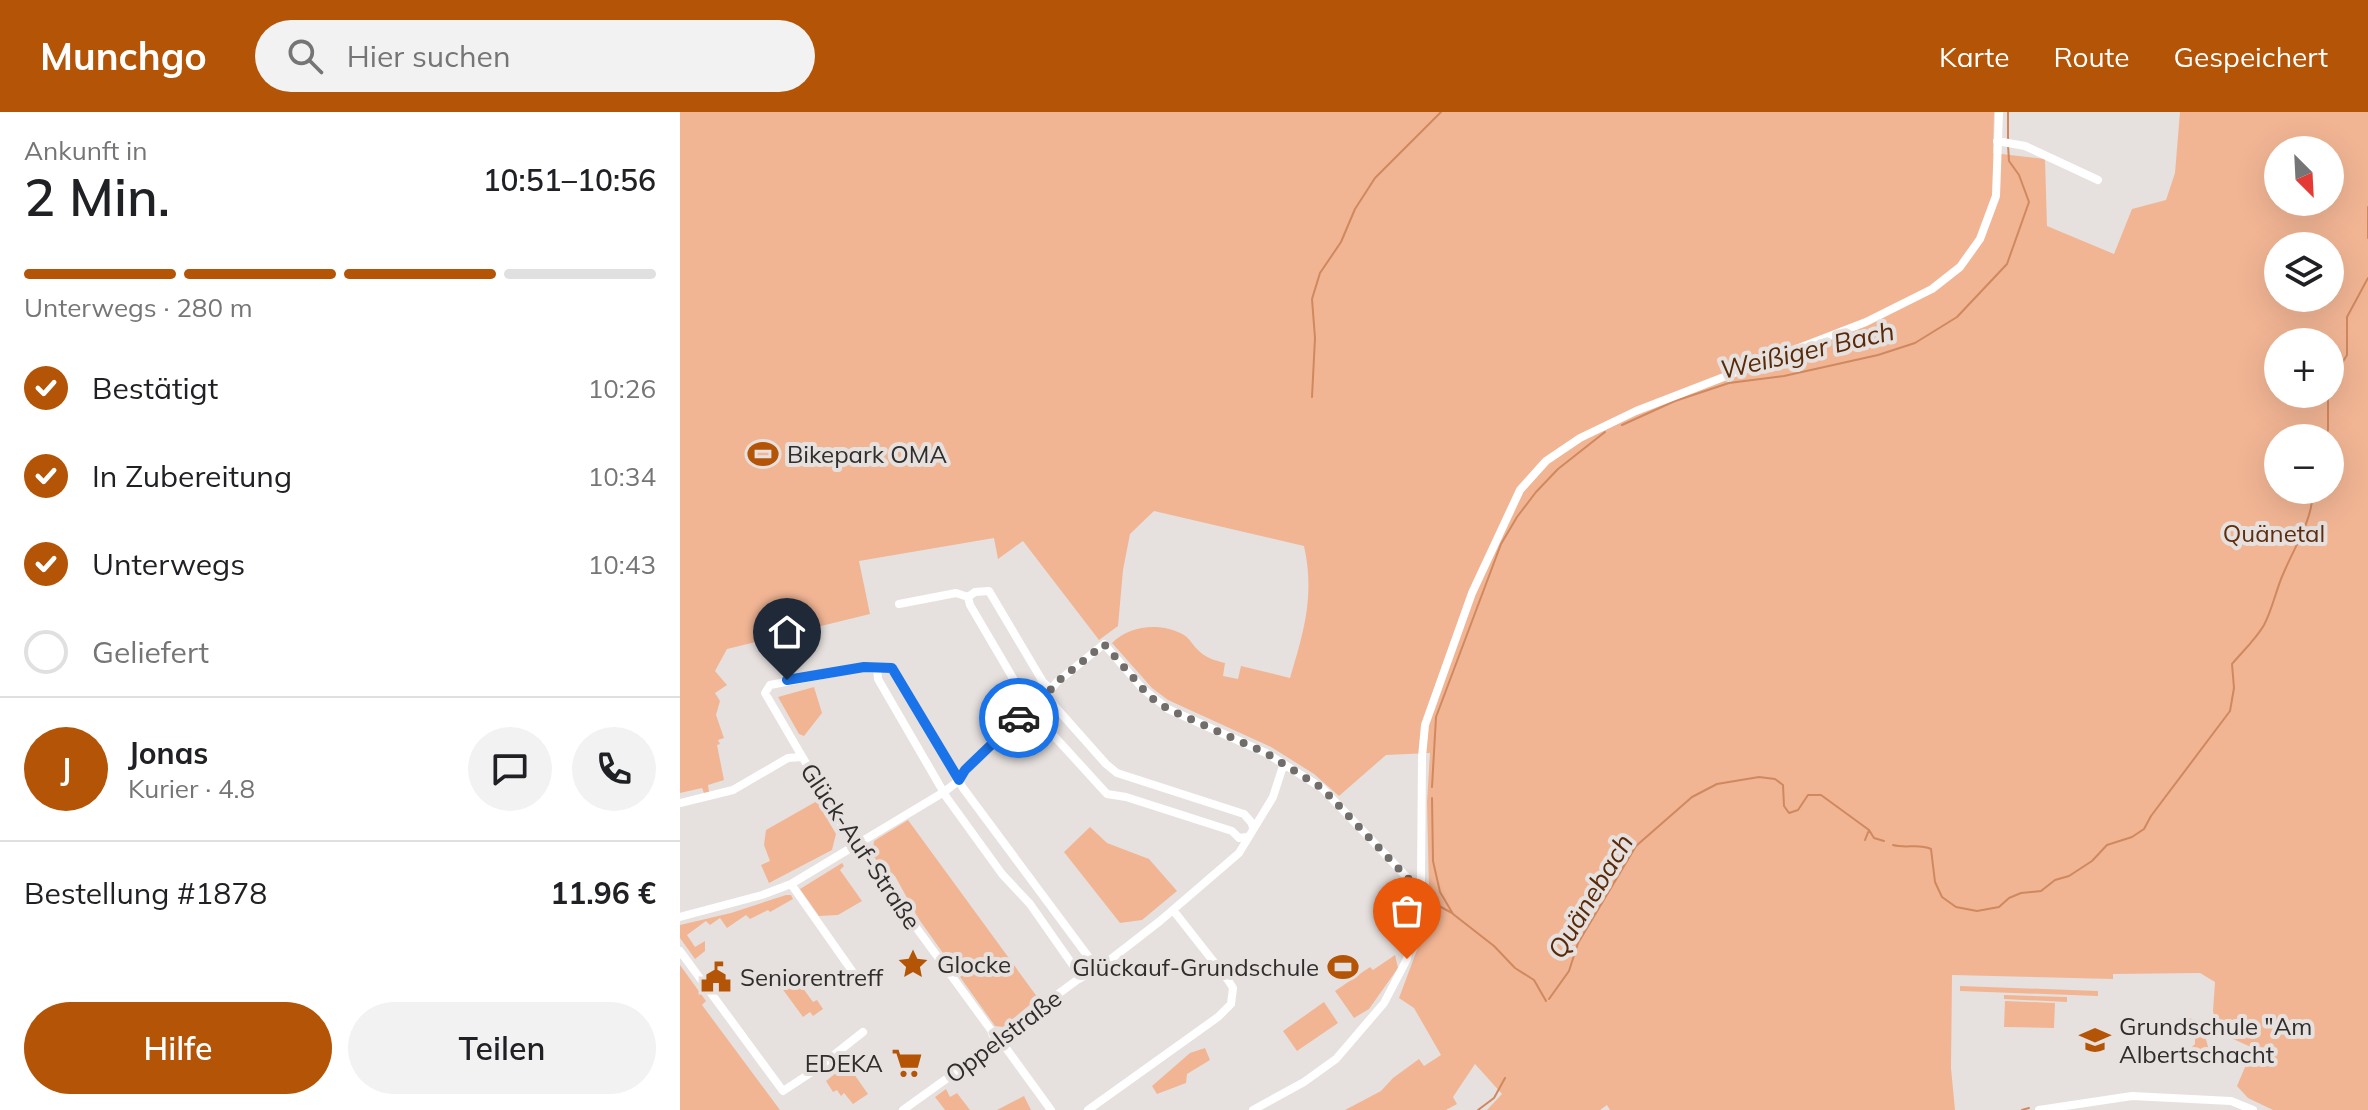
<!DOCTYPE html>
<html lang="de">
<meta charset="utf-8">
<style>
body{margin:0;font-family:Mulish,sans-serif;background:#f2f2f2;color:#202124;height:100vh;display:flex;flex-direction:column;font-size:30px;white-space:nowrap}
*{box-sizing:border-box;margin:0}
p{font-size:26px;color:#757577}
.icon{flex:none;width:44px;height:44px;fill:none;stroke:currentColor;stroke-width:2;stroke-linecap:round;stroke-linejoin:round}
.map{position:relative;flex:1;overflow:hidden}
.drawer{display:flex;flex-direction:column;background:#fff;width:680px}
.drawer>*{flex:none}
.needle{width:52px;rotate:156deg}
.buttons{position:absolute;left:1584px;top:24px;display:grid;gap:16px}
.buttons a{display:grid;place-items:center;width:80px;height:80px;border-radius:50%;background:#fff;box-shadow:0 8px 32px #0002;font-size:40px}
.pin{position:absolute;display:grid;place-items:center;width:68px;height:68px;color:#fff;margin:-82px -34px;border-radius:50% 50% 50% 0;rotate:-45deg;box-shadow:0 0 8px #0007}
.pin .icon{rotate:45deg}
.courier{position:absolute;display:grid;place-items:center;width:80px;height:80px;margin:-40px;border:6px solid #1a73e8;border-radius:50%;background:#fff;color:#222;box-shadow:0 2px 10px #0007}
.headline em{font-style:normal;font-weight:600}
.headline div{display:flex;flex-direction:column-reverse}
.headline{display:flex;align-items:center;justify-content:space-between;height:136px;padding:0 24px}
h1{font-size:52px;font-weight:600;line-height:60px}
.bar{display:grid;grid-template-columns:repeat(4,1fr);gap:12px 8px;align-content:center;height:96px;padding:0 24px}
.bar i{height:10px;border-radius:6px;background:#e0e0e0}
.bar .current{background:#b35406}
.bar p{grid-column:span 4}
.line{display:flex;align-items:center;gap:20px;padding:0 24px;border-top:2px solid #e0e0e0}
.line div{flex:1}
.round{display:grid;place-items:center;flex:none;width:84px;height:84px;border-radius:42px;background:#f2f2f2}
ol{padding:0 24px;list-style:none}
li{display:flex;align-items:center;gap:24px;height:88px}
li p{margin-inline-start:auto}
li .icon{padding:8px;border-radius:50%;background:#b35406;color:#fff;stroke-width:4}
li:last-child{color:#757577}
li i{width:44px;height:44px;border:4px solid #e0e0e0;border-radius:50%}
.button{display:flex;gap:16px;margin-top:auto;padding:16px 24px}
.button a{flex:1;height:92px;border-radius:48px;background:#b35406;color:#fff;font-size:32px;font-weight:600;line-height:92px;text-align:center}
.button a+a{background:#f2f2f2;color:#202124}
header{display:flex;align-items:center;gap:48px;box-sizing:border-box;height:112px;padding:0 40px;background:#b35406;color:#fff}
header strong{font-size:38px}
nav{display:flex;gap:44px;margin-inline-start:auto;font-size:28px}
.search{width:560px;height:72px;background:#f2f2f2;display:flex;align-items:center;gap:20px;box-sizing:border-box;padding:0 28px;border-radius:44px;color:#757577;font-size:30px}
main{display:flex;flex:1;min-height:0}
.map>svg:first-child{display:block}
.green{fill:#f1b594;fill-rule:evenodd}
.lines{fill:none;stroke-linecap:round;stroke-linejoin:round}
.stream{stroke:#d0885e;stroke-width:2}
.street{stroke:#fff;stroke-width:8}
.done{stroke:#706d6b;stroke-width:8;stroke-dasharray:0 14.4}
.route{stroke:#1a73e8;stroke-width:10}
.labels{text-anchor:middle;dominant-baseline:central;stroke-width:8;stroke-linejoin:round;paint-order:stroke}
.poi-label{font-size:24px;fill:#302e2d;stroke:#e6e1de;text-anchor:start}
.park-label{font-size:24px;fill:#5d2e0f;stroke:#e6e1de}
.street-label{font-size:24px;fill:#302e2d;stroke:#e6e1de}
.water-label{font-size:26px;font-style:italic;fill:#592a09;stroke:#e6e1de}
</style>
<header>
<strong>Munchgo</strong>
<div class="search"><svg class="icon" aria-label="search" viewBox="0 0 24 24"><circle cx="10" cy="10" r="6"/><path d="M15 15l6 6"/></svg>Hier suchen</div>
<nav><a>Karte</a><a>Route</a><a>Gespeichert</a></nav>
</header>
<main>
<section class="drawer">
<div class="headline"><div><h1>2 Min.</h1><p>Ankunft in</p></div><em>10:51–10:56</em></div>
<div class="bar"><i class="current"></i><i class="current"></i><i class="current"></i><i></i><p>Unterwegs · 280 m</p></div>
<ol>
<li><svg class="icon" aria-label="check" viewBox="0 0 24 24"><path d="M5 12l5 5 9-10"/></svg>Bestätigt<p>10:26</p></li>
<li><svg class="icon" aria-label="check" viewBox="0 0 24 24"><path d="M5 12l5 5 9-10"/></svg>In Zubereitung<p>10:34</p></li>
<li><svg class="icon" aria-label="check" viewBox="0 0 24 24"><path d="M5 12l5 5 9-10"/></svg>Unterwegs<p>10:43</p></li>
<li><i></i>Geliefert</li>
</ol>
<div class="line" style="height:144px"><b class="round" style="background:#b35406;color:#fff">J</b><div><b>Jonas</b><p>Kurier · 4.8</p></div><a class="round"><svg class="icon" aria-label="chat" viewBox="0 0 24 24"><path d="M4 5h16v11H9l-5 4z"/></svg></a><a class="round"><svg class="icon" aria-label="phone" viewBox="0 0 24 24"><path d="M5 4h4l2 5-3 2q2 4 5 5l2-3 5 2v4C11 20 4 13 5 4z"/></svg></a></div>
<div class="line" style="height:104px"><div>Bestellung #1878</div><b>11.96 €</b></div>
<div class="button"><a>Hilfe</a><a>Teilen</a></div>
</section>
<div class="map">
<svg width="1688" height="998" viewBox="0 0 1688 998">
<rect width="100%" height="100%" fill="#e6e1de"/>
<path class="green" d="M0,0H1314L1313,41L1365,47L1367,114L1434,142L1452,97L1486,88L1495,61L1500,0H1688V998H1593L1568,986L1557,974L1573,936L1538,920L1533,899L1535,870L1520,861L1433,862V867L1272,863L1271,956L1275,998H930L927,993L920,998H807L822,982L795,952L773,985L777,992L766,998H665L701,979L713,966L739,947L744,954L761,943L734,896L719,886L743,822L749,778L747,690L750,641L706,643L659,684L634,662L591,635L488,588L472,576L432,531C450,513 481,510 504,523C510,527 512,532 517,537C525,546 534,548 545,551L543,564L558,567L561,554L610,566C624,519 635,483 624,434L474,399L450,422L443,458L438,514L419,528L343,429L318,447L314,426L179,449L190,502L47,537L35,559L47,573L35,581L40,589L36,603L44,626L38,628L40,632L37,633L44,668L28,673L29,680L24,681L22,676L0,681ZM1598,38H1650V90H1598ZM1598,134H1650V186H1598ZM1598,230H1650V282H1598ZM1598,326H1650V378H1598Z
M134,575L142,601L124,624L119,622L98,585Z
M137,689L156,722L152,738L89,771L81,753L90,749L84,733L86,718Z
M228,708L358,886L323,915L315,914L238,806L215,764H212L192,743L194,729Z
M410,715L427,731L469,747L497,779L462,808L440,811L384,740Z
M162,751L164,754L160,758L182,789L158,803L139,804L120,777Z
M106,783H111L113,787L90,800L88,798L70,807L66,803L47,816L40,806L30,813L26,809L7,823L15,835L25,829V839L15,847L0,826V813L51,801Z
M715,843L718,856L689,897L674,906L655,879L690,855L693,858Z
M0,853L26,889L22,893L100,998H0Z
M115,865L133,890L137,888L143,897L133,904L130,900L123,905L101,875Z
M1280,874L1418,879V884L1280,879Z
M1324,883L1387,885V890L1324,887Z
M1325,889L1375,891L1374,916L1324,915Z
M644,890L658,911L617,939L603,919Z
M1508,906L1521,909L1530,942L1510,941L1511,936L1515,932V920L1507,914L1498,913V907Z
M525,936L530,948L507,962L506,971L477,982L472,974L510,941Z
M167,952L188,982L173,992L164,981L161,984L157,978L153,980L146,969Z
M266,977L270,985L277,981L290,998H265L255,985Z
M344,984L351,998H317Z"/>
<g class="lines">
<path class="stream" d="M1328,27V0
M1688,95V126
M1650,270L1667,243V205L1688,166
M632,285L635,226L632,187L640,161L661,130L675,97L695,66L761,0
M942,313L995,289L1049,271L1104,264L1198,243L1235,231L1277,205L1327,152L1349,90L1339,63L1329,49L1328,33
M1645,326L1648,318V282
M752,675L756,605L821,432L837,405L856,380L878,357L925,320
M752,686L753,749L760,780L773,802L814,834L835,856L854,868L866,889
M1185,728L1189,718
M1213,733C1227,737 1238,731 1251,737L1255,770L1262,785L1276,795L1297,799L1319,795L1329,786L1341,781L1361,779L1375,768L1389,764L1412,749L1427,733L1452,725L1464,717L1471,704L1550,599L1554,576L1552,552C1563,539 1576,527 1584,513C1593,496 1596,477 1604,460C1615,434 1633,407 1633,378
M759,794L772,801
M869,887L889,859L898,831L956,734L1012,685L1037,672L1079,665L1095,667L1103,673L1104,694L1109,701L1118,698L1128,683H1141L1189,718L1194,726L1204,729
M798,998L814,986L825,966
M1342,998L1349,996"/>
<path class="street" d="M1317,29L1345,34L1418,68
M288,485L295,480L309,479L363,570L371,577
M219,492L276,481L288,485L290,493L354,602L427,682L446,685L552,719L559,726L567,725
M197,555L198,567L267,686L322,762L350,792L399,862H404
M364,588L371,590L426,652L437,661L564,702L571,710L573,715
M0,691L53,678L108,646L122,645
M111,772L177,866L184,867
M0,805L82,783L111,772L264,680L277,670L285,658L338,607L356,595L377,570L424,532L463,577L488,597L586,641L642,676L740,779
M0,839L103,979L135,958L183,920
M315,930L311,918L165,718L85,581L90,573L184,555L212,556L283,676L410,847L412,859
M315,930L323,932L371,998
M223,998L326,924L339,911L397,868L422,854L480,809L559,741L593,685L603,654
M408,998L538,905L551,892L553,876L548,868L493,798
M573,998L624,970L656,947L704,891L727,847L741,768L742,645L745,613L792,481L840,378L866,349L900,326L956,299L1186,210L1252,177L1280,155L1300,127L1316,84L1319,0
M1359,998L1452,984L1551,989L1573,998"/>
</g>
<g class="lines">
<path class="done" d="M339,606L356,595L377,570L424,532L469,584L488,597L586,641L642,676L740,779L727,847"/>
<path class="route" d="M107,568L184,555L212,556L279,668L285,658L339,606"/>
</g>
<defs>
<g id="stadium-bare" transform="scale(2.4)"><path d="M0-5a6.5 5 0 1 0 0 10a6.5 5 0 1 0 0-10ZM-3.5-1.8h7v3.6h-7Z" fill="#b35406" stroke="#e6e1de" stroke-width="2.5" paint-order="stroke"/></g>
<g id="sight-bare" transform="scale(2.4)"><path d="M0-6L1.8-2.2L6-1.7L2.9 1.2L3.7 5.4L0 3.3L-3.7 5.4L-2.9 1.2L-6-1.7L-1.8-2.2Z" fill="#b35406" stroke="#e6e1de" stroke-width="2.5" paint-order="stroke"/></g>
<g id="civic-bare" transform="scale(2.4)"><path d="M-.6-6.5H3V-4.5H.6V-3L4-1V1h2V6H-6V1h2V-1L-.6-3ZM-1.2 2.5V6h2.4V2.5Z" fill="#b35406" stroke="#e6e1de" stroke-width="2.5" paint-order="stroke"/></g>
<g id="school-bare" transform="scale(2.4)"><path d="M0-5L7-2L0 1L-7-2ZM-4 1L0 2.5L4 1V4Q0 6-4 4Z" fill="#b35406" stroke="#e6e1de" stroke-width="2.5" paint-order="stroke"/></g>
<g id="supermarket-bare" transform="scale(2.4)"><path d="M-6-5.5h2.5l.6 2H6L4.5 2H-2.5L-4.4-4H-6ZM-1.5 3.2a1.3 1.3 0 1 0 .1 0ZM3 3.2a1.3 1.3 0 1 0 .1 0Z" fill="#b35406" stroke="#e6e1de" stroke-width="2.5" paint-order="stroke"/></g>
</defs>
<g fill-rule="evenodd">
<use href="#stadium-bare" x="83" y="342"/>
<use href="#sight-bare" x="233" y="852"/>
<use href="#stadium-bare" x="663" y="855"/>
<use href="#civic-bare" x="36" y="865"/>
<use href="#school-bare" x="1415" y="928"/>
<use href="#supermarket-bare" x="227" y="951"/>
</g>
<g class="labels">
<g class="poi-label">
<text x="107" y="342">Bikepark OMA</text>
<text x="257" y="852">Glocke</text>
<text x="639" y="855" text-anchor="end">Glückauf-Grundschule</text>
<text x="60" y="865">Seniorentreff</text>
<text x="1439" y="914">Grundschule "Am<tspan x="1439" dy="28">Albertschacht</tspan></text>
<text x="203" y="951" text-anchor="end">EDEKA</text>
</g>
<g class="park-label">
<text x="1594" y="421">Quänetal</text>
</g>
<g class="street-label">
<text transform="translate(181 734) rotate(56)">Glück-Auf-Straße</text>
<text transform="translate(323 924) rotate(-37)">Oppelstraße</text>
</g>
<g class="water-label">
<text transform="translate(1127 238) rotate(-13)">Weißiger Bach</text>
<text transform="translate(910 784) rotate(-59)">Quänebach</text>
</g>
</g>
</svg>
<div class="buttons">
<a><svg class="needle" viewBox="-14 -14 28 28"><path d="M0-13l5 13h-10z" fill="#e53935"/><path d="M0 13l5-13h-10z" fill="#757577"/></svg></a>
<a><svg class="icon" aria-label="layers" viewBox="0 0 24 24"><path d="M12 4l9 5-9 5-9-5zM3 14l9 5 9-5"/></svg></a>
<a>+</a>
<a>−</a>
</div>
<div class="pin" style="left:727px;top:847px;background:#ea580c"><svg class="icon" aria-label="bag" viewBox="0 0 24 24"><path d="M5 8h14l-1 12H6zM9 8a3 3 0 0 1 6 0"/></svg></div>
<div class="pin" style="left:107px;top:568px;background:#1f2937"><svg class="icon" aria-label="home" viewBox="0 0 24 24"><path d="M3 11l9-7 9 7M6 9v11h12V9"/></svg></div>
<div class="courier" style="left:339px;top:606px"><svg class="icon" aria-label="car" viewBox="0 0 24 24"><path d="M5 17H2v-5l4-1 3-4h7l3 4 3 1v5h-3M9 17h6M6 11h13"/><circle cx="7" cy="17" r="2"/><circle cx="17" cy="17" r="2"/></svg></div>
</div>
</main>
